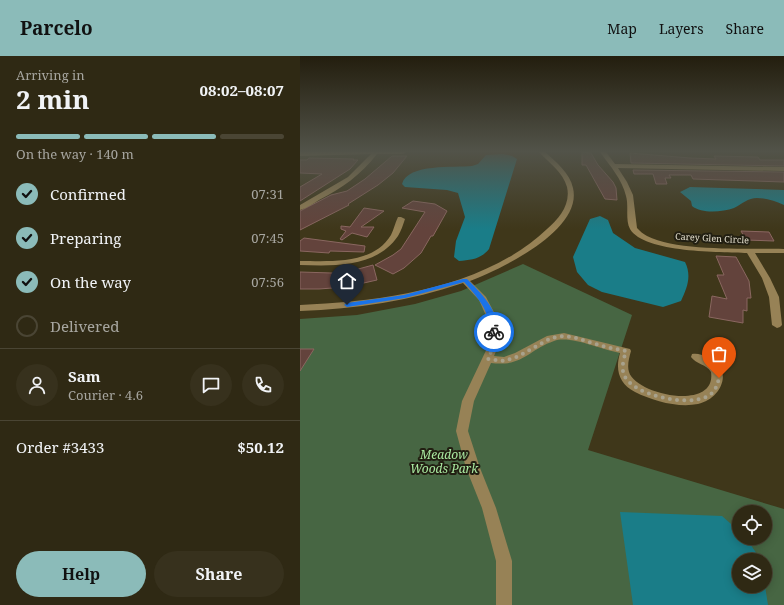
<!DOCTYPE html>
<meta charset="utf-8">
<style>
body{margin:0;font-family:"Noto Serif",serif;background:#37311d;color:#f1f3f6;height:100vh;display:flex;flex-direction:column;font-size:15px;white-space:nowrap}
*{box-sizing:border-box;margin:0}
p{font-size:13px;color:#a7a6a0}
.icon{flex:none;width:22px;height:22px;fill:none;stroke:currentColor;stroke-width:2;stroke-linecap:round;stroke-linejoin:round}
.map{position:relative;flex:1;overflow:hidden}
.details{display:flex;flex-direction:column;background:#2f2914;width:300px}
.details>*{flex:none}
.buttons{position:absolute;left:432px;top:449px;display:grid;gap:8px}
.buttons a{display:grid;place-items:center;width:40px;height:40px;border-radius:50%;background:#2f2914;box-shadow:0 2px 10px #0003,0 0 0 1px #4a4534;font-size:20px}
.pin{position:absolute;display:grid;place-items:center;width:34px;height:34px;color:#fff;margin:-41px -17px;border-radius:50% 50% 50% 0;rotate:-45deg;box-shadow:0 0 4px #0007}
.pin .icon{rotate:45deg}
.courier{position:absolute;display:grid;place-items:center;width:40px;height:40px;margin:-20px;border:3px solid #1a73e8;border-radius:50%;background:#fff;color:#222;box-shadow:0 1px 5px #0007}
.head em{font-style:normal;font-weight:700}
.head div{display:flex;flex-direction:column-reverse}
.head{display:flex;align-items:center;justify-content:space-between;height:68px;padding:0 16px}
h1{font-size:26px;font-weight:700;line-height:30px}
.bar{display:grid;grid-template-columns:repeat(4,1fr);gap:6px 4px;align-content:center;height:48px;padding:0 16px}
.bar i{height:5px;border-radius:3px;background:#4a4534}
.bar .active{background:#8bbbb9}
.bar p{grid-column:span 4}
.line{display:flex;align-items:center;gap:10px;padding:0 16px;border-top:1px solid #4a4534}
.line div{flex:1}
.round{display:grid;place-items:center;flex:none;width:42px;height:42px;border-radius:21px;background:#37311d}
ol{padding:0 16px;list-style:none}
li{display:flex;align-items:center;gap:12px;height:44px}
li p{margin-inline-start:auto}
li .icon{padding:4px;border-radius:50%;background:#8bbbb9;color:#111;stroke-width:4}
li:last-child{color:#a7a6a0}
li i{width:22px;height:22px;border:2px solid #4a4534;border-radius:50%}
.cta{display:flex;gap:8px;margin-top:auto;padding:8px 16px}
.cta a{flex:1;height:46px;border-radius:24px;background:#8bbbb9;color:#111;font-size:16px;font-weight:700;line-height:46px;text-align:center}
.cta a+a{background:#37311d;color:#f1f3f6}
header{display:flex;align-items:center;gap:24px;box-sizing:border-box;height:56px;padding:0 20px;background:#8bbbb9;color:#111}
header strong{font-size:19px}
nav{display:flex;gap:22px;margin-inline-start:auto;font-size:14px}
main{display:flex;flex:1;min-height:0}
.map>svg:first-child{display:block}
.green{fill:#476643;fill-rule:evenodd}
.water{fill:#1a7d88}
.building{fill:#63433c;stroke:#8a6760}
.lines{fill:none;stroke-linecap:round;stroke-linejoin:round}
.minor{fill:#978256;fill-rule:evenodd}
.route{fill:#1a73e8}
.done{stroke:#a8a28d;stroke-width:4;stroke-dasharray:0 7.2}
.labels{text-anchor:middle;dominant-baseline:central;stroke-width:4;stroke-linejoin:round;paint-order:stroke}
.far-street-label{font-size:9px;fill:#e1dccb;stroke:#221f12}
.near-park-label{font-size:12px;font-style:italic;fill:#a9e8a0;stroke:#221f12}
</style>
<header>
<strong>Parcelo</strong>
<nav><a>Map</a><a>Layers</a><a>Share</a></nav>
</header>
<main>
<section class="details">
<div class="head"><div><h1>2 min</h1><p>Arriving in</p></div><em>08:02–08:07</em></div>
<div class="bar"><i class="active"></i><i class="active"></i><i class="active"></i><i></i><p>On the way · 140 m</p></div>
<ol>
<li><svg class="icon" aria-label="check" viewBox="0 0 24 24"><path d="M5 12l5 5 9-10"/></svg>Confirmed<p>07:31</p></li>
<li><svg class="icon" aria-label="check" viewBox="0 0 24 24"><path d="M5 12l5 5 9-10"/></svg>Preparing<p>07:45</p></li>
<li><svg class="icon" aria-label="check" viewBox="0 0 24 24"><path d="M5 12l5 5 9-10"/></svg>On the way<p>07:56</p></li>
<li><i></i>Delivered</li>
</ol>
<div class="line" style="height:72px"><a class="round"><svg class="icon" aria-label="person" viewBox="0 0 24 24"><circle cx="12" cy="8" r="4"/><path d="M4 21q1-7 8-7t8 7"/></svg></a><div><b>Sam</b><p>Courier · 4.6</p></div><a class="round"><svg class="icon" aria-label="chat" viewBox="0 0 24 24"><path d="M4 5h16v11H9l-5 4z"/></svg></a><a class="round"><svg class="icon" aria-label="phone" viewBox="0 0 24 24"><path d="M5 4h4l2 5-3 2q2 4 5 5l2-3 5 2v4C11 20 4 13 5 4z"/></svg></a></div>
<div class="line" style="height:52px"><div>Order #3433</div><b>$50.12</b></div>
<div class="cta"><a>Help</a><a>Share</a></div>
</section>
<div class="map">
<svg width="484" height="549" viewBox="0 0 484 549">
<rect width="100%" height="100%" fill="#3f371a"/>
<path class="green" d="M223,208L332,259L288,394L484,453V549H0V263L57,259L115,248L161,235ZM439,456H465V482H439ZM439,504H465V530H439Z"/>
<path class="water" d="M203,98L212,100L217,103L189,193C181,203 171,204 159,205L154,201L156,185L165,161L158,137L147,134L105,131L102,128C108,107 154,112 172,110L178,108L186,99Z
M390,131L484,134V149C476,145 465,142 457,142C448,142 442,148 434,152C422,156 402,158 392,150L391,145L380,136Z
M300,160L308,164L313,177L335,192L385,206C392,220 387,232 381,245L363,251L302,236L288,229L277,216L273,201L290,163Z
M320,456L422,460L439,475V482H446L459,501L460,504H439V530H465L468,549H333Z"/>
<path class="building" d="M282,96L291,97L298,109L313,126L316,132L317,144L305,143L286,109H282Z
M330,97L390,102L416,103L414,100L458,101L460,104H484V110L331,107Z
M92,100H107L93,117L78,129L48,148L49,149L0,174V155L31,139L47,135L65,123Z
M9,102L54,103L53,104H58L50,113L0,145V131L22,118L0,117V104H7Z
M333,114L484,116V126L393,123L391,119H369L371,122H365L367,128H356L353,118H334Z
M113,145L135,148L147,155L133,180H131L121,197L104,212L93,218L75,209L93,199L101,193L125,156L102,152Z
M64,152L84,155L61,171H74L67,181L52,177L42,184L40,183L46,175L41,173V170L50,171Z
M441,175L469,176L474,185L446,184Z
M4,182L65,190L64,196L30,195L29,197L0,195V185Z
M416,200L436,201L449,225L451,242H447V255L443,254V267L409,261L412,240L427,243L417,219H424Z
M73,209L77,224L46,231L19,233H0V216L32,217L51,215Z
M0,293H14L0,315Z"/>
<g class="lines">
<path class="minor" d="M0,96H106L103,98H77C61,119 42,132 19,144C13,148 7,152 0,154V149L48,121L71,98L0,100Z
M239,96H245C256,106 270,117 273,132C283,174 201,213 170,225L186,241L197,262L200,286L194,300L204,301L215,297L247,280L264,277L330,293L331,295C329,302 327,310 329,316C336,339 417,356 411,316C406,308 396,308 391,301L392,298C398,297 402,299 407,301C435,312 422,343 398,348C378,352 353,345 335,336C319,328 315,314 320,297C302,294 270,279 254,285C228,294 223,311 191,307L174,345L168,375L180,412L196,452L212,505V549H196V505L182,452L166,412L156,375L162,345L190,286L187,262L179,244L163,227C110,245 56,253 0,255V249C82,246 185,232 247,173C259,163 271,148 267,131C263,116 249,107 239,96Z
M300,96H306L315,108L484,111V115L318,112L327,126L333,139L337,172C340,175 343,178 347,180C379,196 448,192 484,193V197H455L470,222L479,241L482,269L480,271L477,272L472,269L469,241L462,222L447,197C422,196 344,197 330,173C325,164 329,150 326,140C322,123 310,110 300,96Z
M98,161H101L105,163C103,169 101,175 98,180C76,212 34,210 0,209V205C30,205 73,209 91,179C94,173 95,167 98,161Z"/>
</g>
<linearGradient id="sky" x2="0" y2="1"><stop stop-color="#231e0e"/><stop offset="0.55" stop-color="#525349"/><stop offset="1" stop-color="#525349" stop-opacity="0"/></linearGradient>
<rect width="484" height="173" fill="url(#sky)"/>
<path class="route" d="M163,223H167C180,236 202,257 196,278L191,276C188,253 179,243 164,226L105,242L47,251L44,249L47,247L104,239Z"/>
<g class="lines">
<path class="done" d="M194,276L195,286L188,303L204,305L219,300L251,282L264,280L276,282L306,291L326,295C324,302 321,311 324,319C333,340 389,351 408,340C415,336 417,330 419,322"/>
</g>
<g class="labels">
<g class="far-street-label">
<text transform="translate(412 182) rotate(3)">Carey Glen Circle</text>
</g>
<g class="near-park-label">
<text x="144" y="398">Meadow<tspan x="144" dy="14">Woods Park</tspan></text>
</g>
</g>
</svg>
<div class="buttons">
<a><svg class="icon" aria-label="locate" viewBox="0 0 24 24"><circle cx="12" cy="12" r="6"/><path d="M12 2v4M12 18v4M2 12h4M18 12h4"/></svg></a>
<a><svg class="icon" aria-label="layers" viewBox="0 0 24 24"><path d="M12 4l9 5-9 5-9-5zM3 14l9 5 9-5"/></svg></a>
</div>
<div class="pin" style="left:419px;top:322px;background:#ea580c"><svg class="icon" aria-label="bag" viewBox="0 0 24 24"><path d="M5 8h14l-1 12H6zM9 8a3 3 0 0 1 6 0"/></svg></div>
<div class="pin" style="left:47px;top:249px;background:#1f2937"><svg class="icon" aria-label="home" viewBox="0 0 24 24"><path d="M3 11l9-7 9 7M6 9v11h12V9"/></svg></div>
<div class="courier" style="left:194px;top:276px"><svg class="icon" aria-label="bike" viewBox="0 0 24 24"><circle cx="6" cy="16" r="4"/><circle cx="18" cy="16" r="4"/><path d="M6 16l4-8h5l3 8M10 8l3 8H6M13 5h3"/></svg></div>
</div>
</main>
